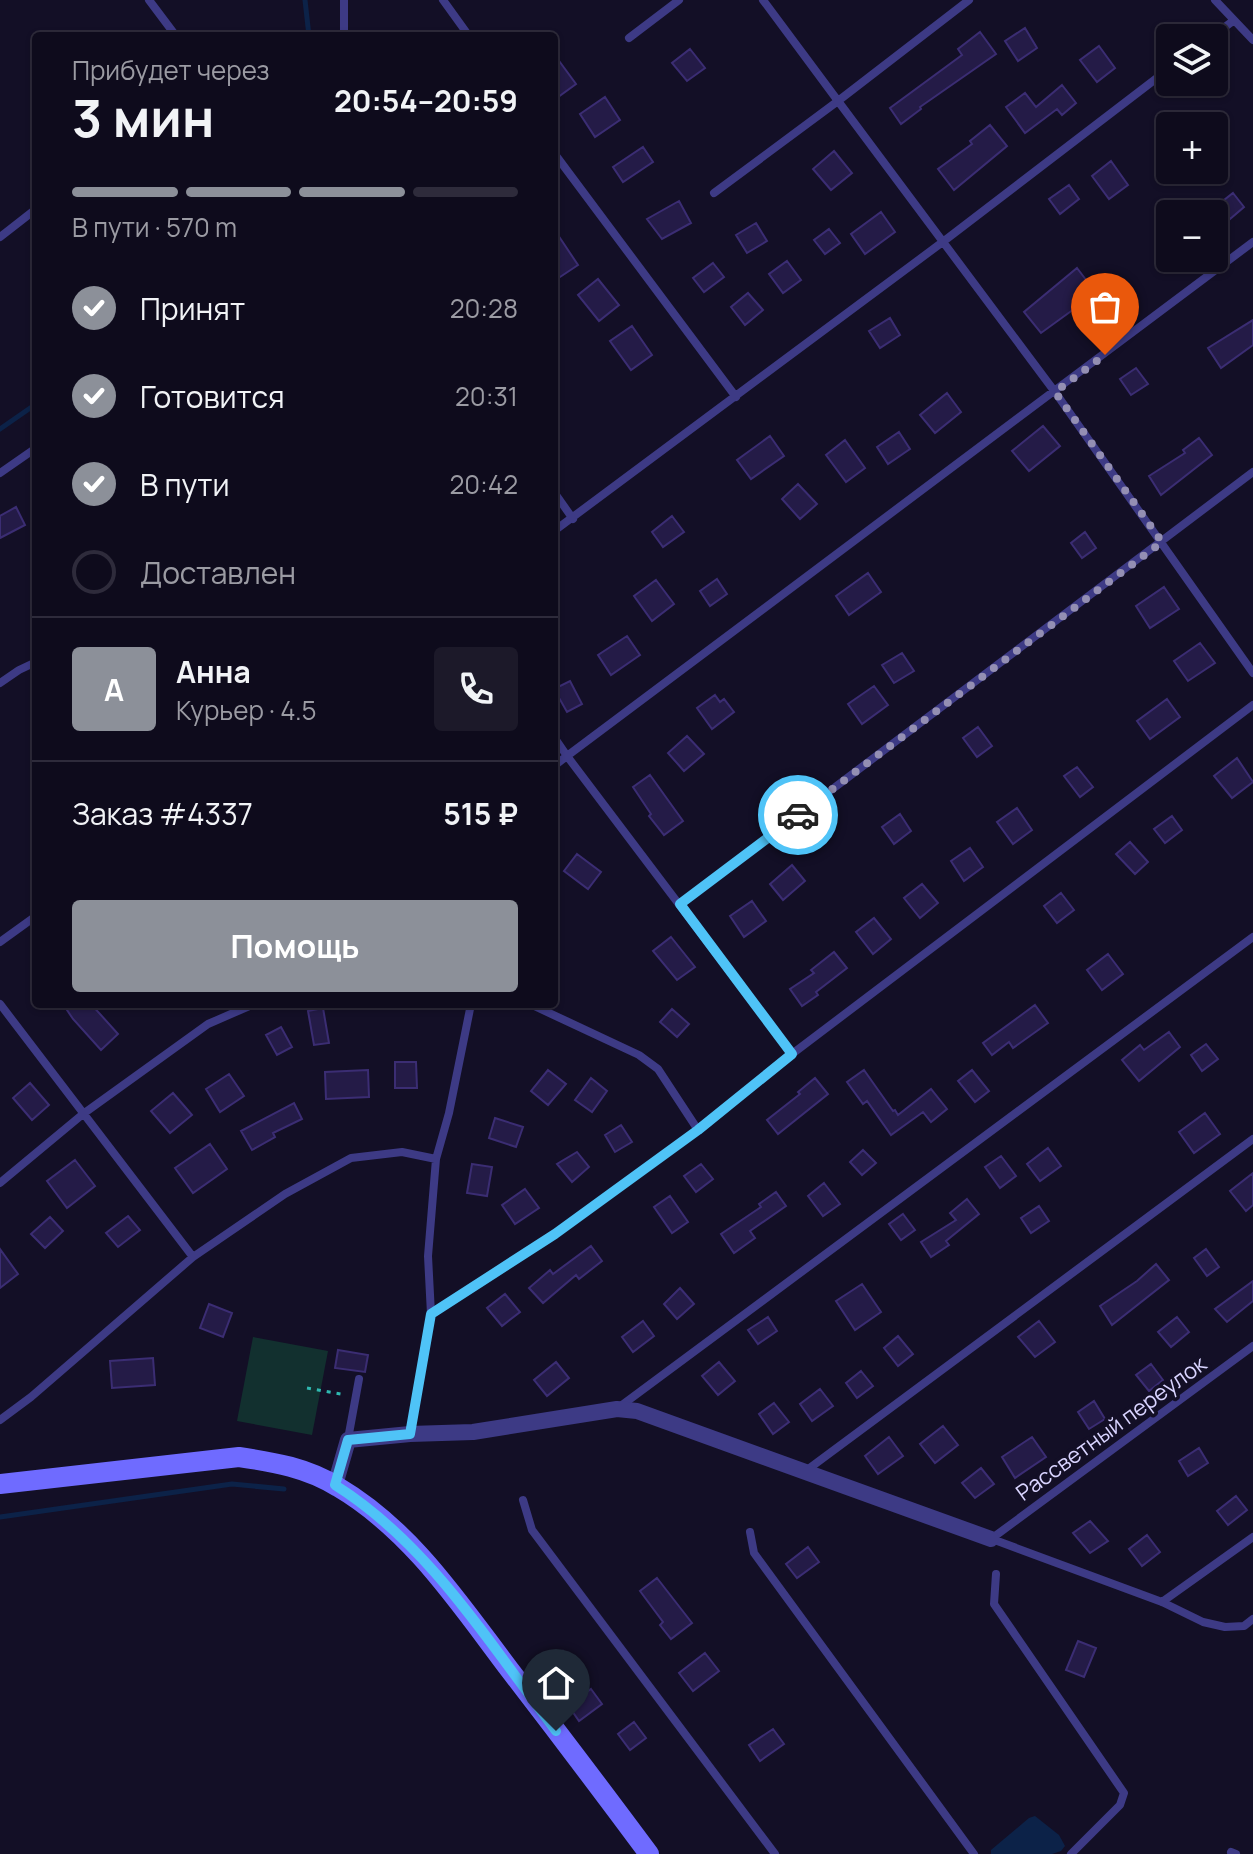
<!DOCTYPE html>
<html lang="ru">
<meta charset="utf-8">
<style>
body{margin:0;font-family:Manrope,sans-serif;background:#1c1929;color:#f1f3f6;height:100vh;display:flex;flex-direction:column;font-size:30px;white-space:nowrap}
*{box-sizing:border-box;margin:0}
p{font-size:26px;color:#9b9ba3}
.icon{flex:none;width:44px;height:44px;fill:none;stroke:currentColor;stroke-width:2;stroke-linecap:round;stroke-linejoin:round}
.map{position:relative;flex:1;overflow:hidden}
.drawer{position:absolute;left:32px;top:32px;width:526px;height:976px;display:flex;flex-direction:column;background:#0e0b1c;border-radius:8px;box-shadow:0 2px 6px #0004,0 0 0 2px #2e2b3b}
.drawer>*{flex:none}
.tools{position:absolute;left:1156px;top:24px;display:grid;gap:16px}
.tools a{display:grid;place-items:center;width:72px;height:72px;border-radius:8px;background:#0e0b1c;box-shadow:0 2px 6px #0004,0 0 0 2px #2e2b3b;font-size:40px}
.pin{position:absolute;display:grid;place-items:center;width:68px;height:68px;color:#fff;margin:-82px -34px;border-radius:50% 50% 50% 0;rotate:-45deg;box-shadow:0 0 8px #0007}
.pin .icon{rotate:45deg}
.courier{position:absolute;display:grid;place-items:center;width:80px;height:80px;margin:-40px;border:6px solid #4fc3f7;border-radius:50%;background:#fff;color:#222;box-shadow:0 2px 10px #0007}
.head em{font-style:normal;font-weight:700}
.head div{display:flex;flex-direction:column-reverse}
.head{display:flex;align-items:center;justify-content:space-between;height:136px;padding:0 40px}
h1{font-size:52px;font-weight:700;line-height:60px}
.bar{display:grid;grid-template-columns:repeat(4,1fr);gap:12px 8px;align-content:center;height:96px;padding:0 40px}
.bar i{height:10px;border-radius:6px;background:#2e2b3b}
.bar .selected{background:#8c9099}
.bar p{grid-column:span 4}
.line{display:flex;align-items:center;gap:20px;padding:0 40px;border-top:2px solid #2e2b3b}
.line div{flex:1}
.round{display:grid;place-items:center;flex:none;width:84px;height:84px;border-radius:8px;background:#1c1929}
ol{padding:0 40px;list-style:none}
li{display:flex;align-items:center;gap:24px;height:88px}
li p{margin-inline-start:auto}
li .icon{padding:8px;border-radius:50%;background:#8c9099;color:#fff;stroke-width:4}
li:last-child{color:#9b9ba3}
li i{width:44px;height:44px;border:4px solid #2e2b3b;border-radius:50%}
.button{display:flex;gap:16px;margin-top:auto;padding:16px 40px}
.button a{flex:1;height:92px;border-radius:8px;background:#8c9099;color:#fff;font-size:32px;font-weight:700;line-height:92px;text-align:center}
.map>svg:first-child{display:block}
.green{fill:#12302f}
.water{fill:#0c2248}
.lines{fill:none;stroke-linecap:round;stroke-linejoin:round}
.stream{stroke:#0c2248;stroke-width:5}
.building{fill:#241b47;stroke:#3b2d73;stroke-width:2}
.path{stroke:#2fb8b0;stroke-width:3;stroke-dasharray:4 6;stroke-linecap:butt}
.lane{stroke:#3d3a85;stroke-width:8}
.street{stroke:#3d3a85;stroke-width:16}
.secondary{stroke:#6f6bff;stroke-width:20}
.done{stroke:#948fb3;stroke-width:8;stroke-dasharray:0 14.4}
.route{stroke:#4fc3f7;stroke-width:10}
.labels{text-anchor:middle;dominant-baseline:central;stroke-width:7;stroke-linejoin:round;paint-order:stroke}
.street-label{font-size:22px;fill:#d9d4ff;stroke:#130f26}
</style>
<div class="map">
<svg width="1253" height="1854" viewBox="0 0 1253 1854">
<rect width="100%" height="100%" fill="#130f26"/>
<path class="green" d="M253,1337L328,1351L312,1435L237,1421Z"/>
<path class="water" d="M1035,1816L1059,1835L1065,1846L1061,1851L1052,1854H991V1850L1029,1818Z"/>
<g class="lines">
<path class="stream" d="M305,0L309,36
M0,429L36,404
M0,1517L232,1484L284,1489"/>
</g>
<path class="building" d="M1025,28L1037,48L1018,61L1005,41Z
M980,32L996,54L920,107L921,109L901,124L890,108L962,55L958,49Z
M1099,46L1115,68L1097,82L1080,60Z
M690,49L705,68L687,81L672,63Z
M554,54L576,84L554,100Z
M1062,85L1076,103L1062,115L1057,109L1025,133L1006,107L1025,93L1036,107Z
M605,97L620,120L595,137L580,114Z
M990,125L1007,146L954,190L938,169L972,144L970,141Z
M643,147L653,162L623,182L613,167Z
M834,151L852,173L831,190L813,169Z
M1111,161L1128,185L1109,199L1092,176Z
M1069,185L1079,199L1060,214L1049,199Z
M1233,193L1244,207L1230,219L1219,204Z
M679,201L691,223L662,239L647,219Z
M881,212L895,232L865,254L851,234Z
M756,223L767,241L747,253L736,235Z
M554,229L578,265L554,281Z
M829,229L840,243L825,254L814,240Z
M787,261L801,280L783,293L769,274Z
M713,263L724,277L704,292L693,278Z
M1077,268L1096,293L1041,333L1024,312Z
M598,279L619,305L599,321L578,295Z
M748,293L763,310L745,325L731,307Z
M890,318L900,335L880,348L869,331Z
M1253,320V345L1221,368L1208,348Z
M632,326L652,355L631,370L610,341Z
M1136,368L1148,384L1131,395L1120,379Z
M947,393L961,412L935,433L920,415Z
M1043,426L1060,446L1029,471L1012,451Z
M899,432L910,449L888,464L877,447Z
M770,436L784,456L751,479L737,460Z
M1199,438L1212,455L1161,495L1149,476L1185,453L1183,450Z
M845,440L865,468L846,482L826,455Z
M798,484L817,504L800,519L782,499Z
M16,507L25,525L0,538V516Z
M672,516L684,532L663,547L652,532Z
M1085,532L1096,548L1082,558L1071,543Z
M868,573L881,592L849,615L836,596Z
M717,579L727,594L710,606L700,591Z
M656,580L674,604L652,621L634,596Z
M1164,587L1179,609L1150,628L1136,606Z
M627,636L640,655L611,675L598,655Z
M1200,643L1215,663L1188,681L1174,661Z
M902,653L914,671L894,683L882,665Z
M570,681L582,704L567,712L554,689Z
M874,686L888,705L862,724L848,704Z
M715,695L720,702L724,699L734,712L712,729L697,708Z
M1167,699L1180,717L1150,739L1137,721Z
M978,727L992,746L977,757L963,738Z
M687,736L704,754L684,771L668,753Z
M1237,758L1253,782L1232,798L1214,776Z
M1077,767L1093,787L1080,797L1064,776Z
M650,775L683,821L664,835L649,816L651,814L633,787Z
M1017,808L1032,830L1013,844L997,822Z
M900,814L911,831L894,844L882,827Z
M1172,816L1182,830L1165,843L1154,829Z
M1130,842L1148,862L1135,874L1116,854Z
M970,848L983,867L964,881L951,861Z
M577,854L601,872L588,889L564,871Z
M792,865L805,881L783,900L770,884Z
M922,884L938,903L920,918L904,898Z
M1061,893L1074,910L1057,923L1044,906Z
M752,901L766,921L744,937L730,916Z
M874,918L891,939L873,954L856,932Z
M671,937L695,967L677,980L653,951Z
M834,952L847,968L816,992L818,995L802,1006L790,989L814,973L811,970Z
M1108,954L1123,974L1102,990L1087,970Z
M63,1004H91L118,1034L101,1050L73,1019Z
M1035,1005L1048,1023L1013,1048L1009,1042L992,1055L983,1043Z
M323,1008L329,1043L314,1045L308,1011Z
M672,1009L689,1024L677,1037L660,1022Z
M281,1027L292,1047L277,1055L266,1035Z
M1169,1032L1180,1047L1139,1081L1122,1060L1140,1045L1144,1050Z
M1206,1044L1218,1059L1202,1071L1191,1055Z
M395,1062H416L417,1088H395Z
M368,1070L369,1097L326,1099L325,1072Z
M548,1070L566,1084L548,1105L531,1091Z
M864,1070L893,1111L895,1110L898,1115L931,1089L947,1109L931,1122L923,1112L891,1135L867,1101L863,1104L847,1082Z
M972,1070L989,1091L975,1102L958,1081Z
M229,1074L244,1096L220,1112L206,1089Z
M591,1078L607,1091L592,1112L575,1100Z
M815,1078L828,1094L778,1134L767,1120L800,1094L798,1092Z
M30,1083L49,1105L32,1120L13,1098Z
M173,1093L192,1115L170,1133L151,1111Z
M294,1103L302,1119L273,1133L275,1137L252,1150L241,1131Z
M1205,1113L1220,1134L1194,1153L1179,1132Z
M495,1118L523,1127L516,1147L489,1138Z
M621,1125L632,1142L615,1152L605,1135Z
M210,1144L227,1169L193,1193L175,1168Z
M1048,1148L1061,1166L1040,1181L1027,1164Z
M863,1150L876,1163L862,1175L850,1162Z
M577,1152L589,1167L572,1182L557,1164Z
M1001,1156L1016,1176L1000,1188L985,1167Z
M75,1160L95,1186L67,1208L47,1181Z
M472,1164L492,1167L487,1196L467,1193Z
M701,1164L713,1179L696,1192L684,1176Z
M1253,1173V1205L1246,1211L1230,1191Z
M824,1183L840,1204L823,1216L808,1196Z
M525,1189L539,1208L515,1224L502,1205Z
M776,1192L786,1206L750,1231L755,1238L734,1253L721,1234L761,1207L759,1204Z
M670,1196L688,1222L672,1233L654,1207Z
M967,1199L979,1214L946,1241L949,1245L931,1257L921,1242L956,1220L950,1213Z
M1039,1206L1049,1221L1031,1233L1021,1218Z
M903,1214L915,1230L901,1240L889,1224Z
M128,1216L140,1230L118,1247L106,1233Z
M50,1217L63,1231L45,1248L31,1234Z
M591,1246L602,1261L579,1279L576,1275L543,1303L529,1288L550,1270L553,1274Z
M0,1249L18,1274L0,1288Z
M1206,1249L1219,1267L1207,1276L1194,1258Z
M1156,1264L1169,1280L1112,1325L1100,1306L1137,1281Z
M1253,1281V1301L1227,1322L1215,1309Z
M862,1284L881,1312L855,1330L836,1301Z
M680,1288L694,1304L677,1319L664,1304Z
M505,1294L520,1312L502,1326L487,1308Z
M209,1304L232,1313L223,1337L200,1328Z
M768,1317L777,1331L758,1344L748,1330Z
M1177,1317L1189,1332L1171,1347L1158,1332Z
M643,1321L654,1336L633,1352L622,1337Z
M1039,1321L1055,1342L1035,1357L1018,1337Z
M898,1336L913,1354L898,1366L884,1348Z
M338,1350L368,1355L365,1372L335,1368Z
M153,1358L155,1385L112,1388L110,1361Z
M556,1362L569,1378L547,1396L534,1380Z
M719,1362L735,1381L718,1395L702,1376Z
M1151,1364L1163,1380L1149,1391L1136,1375Z
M861,1371L873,1386L857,1398L846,1383Z
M820,1389L833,1406L812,1421L800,1404Z
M1094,1401L1105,1419L1089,1429L1078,1412Z
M774,1403L789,1422L773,1434L759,1414Z
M943,1426L958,1445L935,1463L920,1444Z
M889,1437L903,1456L878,1474L865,1456Z
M1032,1437L1046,1457L1015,1478L1002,1457Z
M1199,1448L1208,1463L1188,1476L1179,1461Z
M981,1468L994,1484L975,1498L962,1483Z
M1236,1496L1247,1510L1228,1525L1217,1511Z
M1090,1521L1108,1541L1090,1553L1073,1533Z
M1147,1535L1160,1552L1142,1566L1129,1549Z
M808,1547L819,1562L797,1578L786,1564Z
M657,1578L692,1623L671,1639L660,1625L663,1622L640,1591Z
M1078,1641L1096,1648L1084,1677L1066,1670Z
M563,1651L575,1666L552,1684L541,1669Z
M705,1653L719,1671L693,1691L679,1673Z
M591,1689L602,1704L579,1721L568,1705Z
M634,1722L646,1738L630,1750L618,1734Z
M773,1729L784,1744L760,1761L749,1745Z"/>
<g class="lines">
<path class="path" d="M307,1388L346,1395"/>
<path class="lane" d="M149,0L176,36
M344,0V36
M443,0L469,36
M969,0L838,101L1055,392L1253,673
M1215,0L1253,40
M629,38L679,0
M1210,38L1233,21
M554,153L736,397
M714,193L838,101L763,0
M0,237L36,209
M0,473L36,448
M554,492L573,519
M554,531L944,241L1170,68
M0,683L19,670L36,662
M554,737L567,756L554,766
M680,904L1253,472
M0,942L36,916
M0,1004L193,1257
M530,1004L639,1055L658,1069L698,1130
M792,1054L567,756L1253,242
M0,1183L83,1114L208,1024L254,1004
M431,1314L428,1256L436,1159L449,1113L471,1004
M618,1408L1253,937
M0,1420L31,1397L193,1257L285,1194L351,1158L402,1152L436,1159
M410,1433L431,1314L555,1234L698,1130L792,1054L1253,705
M348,1439L359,1379
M807,1470L1253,1139
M523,1500L532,1530L775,1854
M750,1532L754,1553L974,1854
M991,1539L1253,1346
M992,1539L1162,1602L1203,1622L1225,1627L1244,1626L1253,1619
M996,1574L994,1604L1124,1793L1120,1805L1071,1854
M1162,1602L1253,1537
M1231,1852L1236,1854"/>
<path class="street" d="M335,1485L348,1440L410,1434L473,1432L617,1409L637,1411L991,1539"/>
<path class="secondary" d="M0,1484L239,1457C274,1462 308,1468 338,1487C411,1530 459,1603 509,1669C556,1730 603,1792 649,1854"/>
</g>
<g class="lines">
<path class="done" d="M798,815L1162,542L1055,392L1105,355"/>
<path class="route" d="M556,1731C490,1644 429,1544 335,1485L348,1440L410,1434L431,1314L555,1234L698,1130L792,1054L680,904L798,815"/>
</g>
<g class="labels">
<g class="street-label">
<text transform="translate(1111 1428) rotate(-36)">Рассветный переулок</text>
</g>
</g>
</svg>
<div class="tools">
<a><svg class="icon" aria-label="layers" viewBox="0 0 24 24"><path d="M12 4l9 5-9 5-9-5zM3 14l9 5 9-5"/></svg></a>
<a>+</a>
<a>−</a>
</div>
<div class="pin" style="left:1105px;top:355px;background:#ea580c"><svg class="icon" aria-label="bag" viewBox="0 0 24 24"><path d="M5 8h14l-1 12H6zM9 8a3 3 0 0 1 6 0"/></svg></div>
<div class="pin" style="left:556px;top:1731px;background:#1f2937"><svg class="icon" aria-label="home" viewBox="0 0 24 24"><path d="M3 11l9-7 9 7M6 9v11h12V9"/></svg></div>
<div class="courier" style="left:798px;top:815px"><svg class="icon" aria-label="car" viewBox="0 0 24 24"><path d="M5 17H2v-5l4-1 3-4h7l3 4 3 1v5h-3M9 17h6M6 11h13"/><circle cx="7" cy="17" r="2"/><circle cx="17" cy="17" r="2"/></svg></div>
<section class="drawer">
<div class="head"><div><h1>3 мин</h1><p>Прибудет через</p></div><em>20:54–20:59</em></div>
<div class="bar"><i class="selected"></i><i class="selected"></i><i class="selected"></i><i></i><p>В пути · 570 m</p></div>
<ol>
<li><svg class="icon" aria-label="check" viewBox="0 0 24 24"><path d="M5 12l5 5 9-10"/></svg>Принят<p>20:28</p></li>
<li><svg class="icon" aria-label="check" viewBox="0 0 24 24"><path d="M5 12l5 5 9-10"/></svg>Готовится<p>20:31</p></li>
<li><svg class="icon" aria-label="check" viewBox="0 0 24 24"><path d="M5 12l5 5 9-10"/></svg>В пути<p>20:42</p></li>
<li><i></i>Доставлен</li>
</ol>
<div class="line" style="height:144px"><b class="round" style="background:#8c9099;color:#fff">А</b><div><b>Анна</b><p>Курьер · 4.5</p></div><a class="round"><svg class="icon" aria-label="phone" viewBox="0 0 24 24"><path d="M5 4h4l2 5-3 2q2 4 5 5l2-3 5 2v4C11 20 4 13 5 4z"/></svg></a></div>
<div class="line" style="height:104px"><div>Заказ #4337</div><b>515 ₽</b></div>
<div class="button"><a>Помощь</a></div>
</section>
</div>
